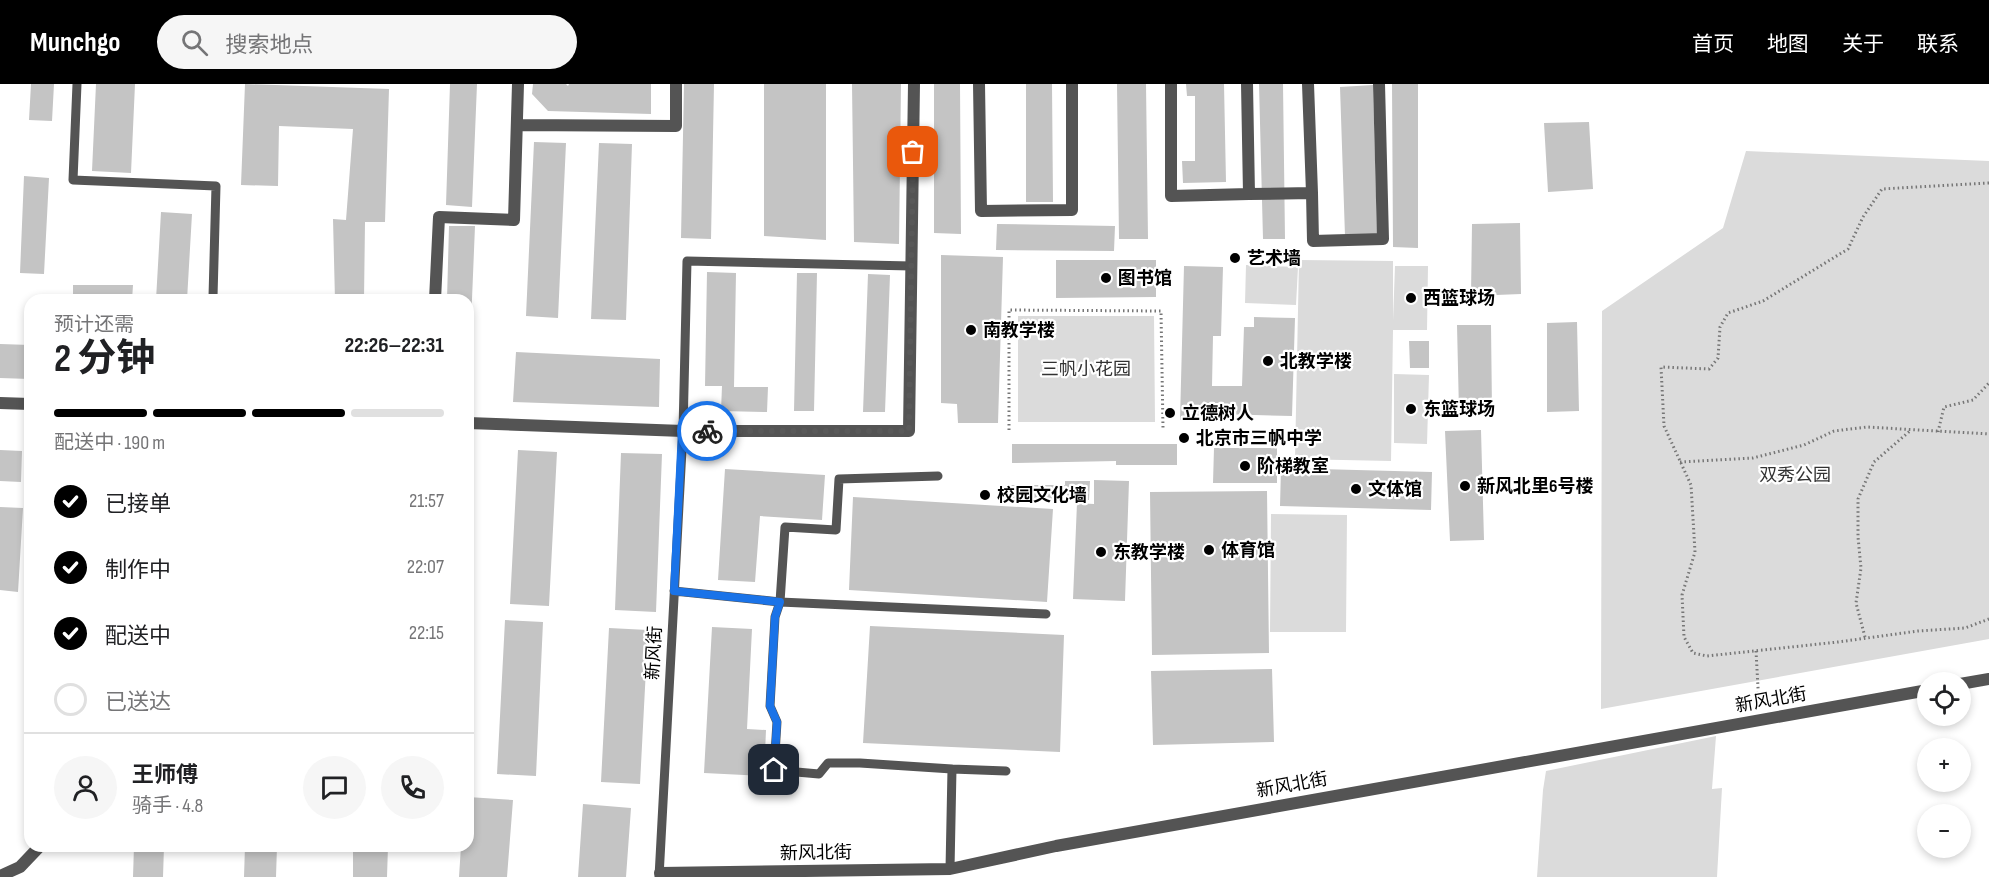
<!DOCTYPE html>
<html lang="zh">
<meta charset="utf-8">
<style>
body{margin:0;font-family:"Sofia Sans Condensed","Noto Sans SC",sans-serif;background:#f6f6f6;color:#202124;height:100vh;display:flex;flex-direction:column;font-size:22px;white-space:nowrap}
*{box-sizing:border-box;margin:0}
p{font-size:20px;color:#757577}
.icon{flex:none;width:33px;height:33px;fill:none;stroke:currentColor;stroke-width:2;stroke-linecap:round;stroke-linejoin:round}
.map{position:relative;flex:1;overflow:hidden}
.panel{position:absolute;left:24px;top:210px;width:450px;height:558px;display:flex;flex-direction:column;background:#fff;border-radius:18px;box-shadow:0 3px 9px #0003}
.panel>*{flex:none}
.buttons{position:absolute;left:1917px;top:588px;display:grid;gap:12px}
.buttons a{display:grid;place-items:center;width:54px;height:54px;border-radius:50%;background:#fff;box-shadow:0 3px 9px #0003;font-size:30px}
.pin{position:absolute;display:grid;place-items:center;width:51px;height:51px;color:#fff;margin:-26px;border-radius:12px;box-shadow:0 3px 9px #0006}
.courier{position:absolute;display:grid;place-items:center;width:60px;height:60px;margin:-30px;border:4px solid #1a73e8;border-radius:50%;background:#fff;color:#222;box-shadow:0 2px 8px #0007}
.head em{font-style:normal;font-weight:700}
.head div{display:flex;flex-direction:column-reverse}
.head{display:flex;align-items:center;justify-content:space-between;height:102px;padding:0 30px}
h1{font-size:39px;font-weight:700;line-height:45px}
.bar{display:grid;grid-template-columns:repeat(4,1fr);gap:9px 6px;align-content:center;height:72px;padding:0 30px}
.bar i{height:8px;border-radius:4px;background:#e0e0e0}
.bar .current{background:#000}
.bar p{grid-column:span 4}
.line{display:flex;align-items:center;gap:15px;padding:0 30px;border-top:2px solid #e0e0e0}
.line div{flex:1}
.round{display:grid;place-items:center;flex:none;width:63px;height:63px;border-radius:32px;background:#f6f6f6}
ol{padding:0 30px;list-style:none}
li{display:flex;align-items:center;gap:18px;height:66px}
li p{margin-inline-start:auto}
li .icon{padding:6px;border-radius:50%;background:#000;color:#fff;stroke-width:4}
li:last-child{color:#757577}
li i{width:33px;height:33px;border:3px solid #e0e0e0;border-radius:50%}
header{display:flex;align-items:center;gap:36px;box-sizing:border-box;height:84px;padding:0 30px;background:#000;color:#fff}
header strong{font-size:28px}
nav{display:flex;gap:33px;margin-inline-start:auto;font-size:21px}
.search{width:420px;height:54px;background:#f6f6f6;display:flex;align-items:center;gap:15px;box-sizing:border-box;padding:0 21px;border-radius:33px;color:#757577;font-size:22px}
.map>svg:first-child{display:block}
.green{fill:#dbdbdb}
.building{fill:#c4c4c4}
.lines{fill:none;stroke-linecap:round;stroke-linejoin:round}
.path{stroke:#767676;stroke-width:3;stroke-dasharray:1.5 3;stroke-linecap:butt}
.lane{stroke:#545454;stroke-width:9}
.street{stroke:#545454;stroke-width:12}
.done{stroke:#595959;stroke-width:6;stroke-dasharray:0 10.8}
.route{stroke:#1a73e8;stroke-width:8}
.poi-dot{fill:#000;stroke:#fff;stroke-width:2}
.labels{text-anchor:middle;dominant-baseline:central;stroke-width:4.5;stroke-linejoin:round;paint-order:stroke}
.poi-label{font-size:18px;font-weight:bold;fill:#000;stroke:#fff;text-anchor:start}
.park-label{font-size:18px;fill:#323232;stroke:#fff}
.street-label{font-size:18px;fill:#000;stroke:#fff}
</style>
<header>
<strong>Munchgo</strong>
<div class="search"><svg class="icon" aria-label="search" viewBox="0 0 24 24"><circle cx="10" cy="10" r="6"/><path d="M15 15l6 6"/></svg>搜索地点</div>
<nav><a>首页</a><a>地图</a><a>关于</a><a>联系</a></nav>
</header>
<div class="map">
<svg width="1989" height="793" viewBox="0 0 1989 793">
<rect width="100%" height="100%" fill="#fff"/>
<path class="green" d="M1746,67L1989,77V555L1601,625L1602,227L1723,144Z
M1299,176L1393,177V237L1395,182H1428L1427,246H1393L1391,377L1295,375Z
M1246,181L1298,183L1296,221L1245,219Z
M1018,232H1154L1155,338H1018Z
M1394,290L1429,291L1427,360L1394,359Z
M1271,430L1347,431L1346,548H1270Z
M1716,652L1712,705L1722,704L1717,793H1537L1543,706L1546,687Z"/>
<path class="building" d="M31,0H54L52,37L29,36Z
M96,0H135L131,89L92,87Z
M245,0L389,5L385,138H365L364,216H335L333,135L346,136L353,45L279,42L278,102L241,101Z
M450,0H477L472,123L446,121Z
M533,0H566L568,2L569,0H651V30L548,27L532,10Z
M684,0H714L711,155L681,154Z
M764,0H826V156L764,152Z
M852,0H901L899,160L854,158Z
M934,0H960L961,150L934,149Z
M1026,0H1052L1053,118H1026Z
M1117,0H1146L1148,155H1119Z
M1186,0H1224L1226,98L1183,99L1182,77H1195V12H1187Z
M1259,0H1283L1285,155H1263Z
M1392,0H1418V164L1393,163Z
M1373,1L1377,150L1345,152L1340,3Z
M1589,38L1593,105L1548,108L1544,39Z
M534,58L566,59L558,234L526,232Z
M599,59L632,60L626,236L591,235Z
M24,92L49,94L44,190L20,189Z
M161,128L192,130L187,216H156Z
M1520,139L1521,210L1471,212L1472,140Z
M997,140L1115,142L1114,167L996,166Z
M449,142H475L470,264H468V216H447Z
M941,171L1003,173L998,339H958L957,320L941,319Z
M1056,176H1156V213L1056,214Z
M1184,182L1223,183L1221,252H1213L1212,302H1242L1244,243H1254V233L1295,234L1292,332L1219,330V337L1180,336Z
M707,188L736,189L734,303H768L767,328L721,327L722,302H705Z
M797,189H817L814,327H794Z
M868,190L890,191L885,328H863Z
M73,201H133L132,216H73Z
M1577,238L1579,327L1547,328V239Z
M1457,241H1491L1492,327L1459,328Z
M1409,257H1429V284H1410Z
M0,260L30,261V295L0,294Z
M516,268L660,275L659,323L513,318Z
M1481,346L1484,456L1450,457L1445,347Z
M1012,360H1177V381H1116V377L1012,379Z
M1214,364H1277V399H1213Z
M0,366L22,367L21,398L0,397Z
M518,366L557,368L549,522L510,520Z
M621,369L662,370L656,528L615,526Z
M1281,384L1432,388L1431,426L1280,422Z
M725,385L825,391L822,436L760,432L755,498L718,496Z
M1094,396L1129,397L1125,517L1073,515L1077,419L1094,420Z
M1065,397H1090L1089,416L1005,415V401H1065Z
M1267,407L1269,569L1152,571L1150,408Z
M853,413L1053,425L1047,518L849,506Z
M0,423L23,424L18,508L0,506Z
M505,536L543,538L536,692L497,690Z
M870,542L1064,551L1060,668L863,659Z
M712,543L752,545L747,645L766,646L764,692L704,689Z
M609,544L648,546L640,700L601,698Z
M1272,585L1274,658L1153,661L1151,587Z
M468,713L513,716L507,793H459L461,762H468Z
M583,720L631,724L626,793H578Z
M134,762H164L163,793H133Z
M245,762H277L276,793H244Z
M353,762H388L387,793H353Z"/>
<g class="lines">
<path class="path" d="M1989,99L1882,105L1863,133L1848,165L1763,217L1728,229L1720,243L1718,274L1709,285L1661,283L1664,342L1691,401L1695,468L1682,511L1684,553L1693,569L1707,572L1838,558L1918,547L1965,544L1989,535
M1009,346V226L1161,227L1163,344
M1938,348L1944,323L1973,316L1989,299
M1680,378L1753,374L1804,361L1834,347L1867,343L1989,350
M1865,553L1856,519L1861,484L1858,453V415L1874,378L1911,346
M1756,567L1759,622"/>
<path class="lane" d="M77,0L73,96L216,102L213,213
M938,392L839,395L836,446L785,443L780,518L775,533L770,622L777,638L774,686L819,690L828,679H860L952,685
M674,507L780,518L1046,530
M950,785L952,685L1006,687
M659,793L683,347L687,177L912,182"/>
<path class="street" d="M979,0L981,127L1072,126V0
M1171,0V112L1249,110L1247,0
M517,41L676,42V0
M1312,109L1313,157L1383,155L1379,0
M1249,110L1312,109L1308,0
M435,216L439,133L514,136L518,0
M0,319L30,320
M468,339L683,347H909L914,0
M1960,600L1989,595
M660,789L950,785L1056,762L1928,606
M0,792L20,783L40,762"/>
</g>
<g class="lines">
<path class="done" d="M707,347H909L913,68"/>
<path class="route" d="M707,347H682L674,507L780,518L775,533L770,622L777,638L774,686"/>
</g>
<g class="poi-dot">
<circle cx="1235" cy="174" r="6"/>
<circle cx="1106" cy="194" r="6"/>
<circle cx="1411" cy="214" r="6"/>
<circle cx="971" cy="246" r="6"/>
<circle cx="1268" cy="277" r="6"/>
<circle cx="1411" cy="325" r="6"/>
<circle cx="1170" cy="329" r="6"/>
<circle cx="1184" cy="354" r="6"/>
<circle cx="1245" cy="382" r="6"/>
<circle cx="1465" cy="402" r="6"/>
<circle cx="1356" cy="405" r="6"/>
<circle cx="985" cy="411" r="6"/>
<circle cx="1209" cy="466" r="6"/>
<circle cx="1101" cy="468" r="6"/>
</g>
<g class="labels">
<g class="poi-label">
<text x="1247" y="174">艺术墙</text>
<text x="1118" y="194">图书馆</text>
<text x="1423" y="214">西篮球场</text>
<text x="983" y="246">南教学楼</text>
<text x="1280" y="277">北教学楼</text>
<text x="1423" y="325">东篮球场</text>
<text x="1182" y="329">立德树人</text>
<text x="1196" y="354">北京市三帆中学</text>
<text x="1257" y="382">阶梯教室</text>
<text x="1477" y="402">新风北里6号楼</text>
<text x="1368" y="405">文体馆</text>
<text x="997" y="411">校园文化墙</text>
<text x="1221" y="466">体育馆</text>
<text x="1113" y="468">东教学楼</text>
</g>
<g class="park-label">
<text x="1086" y="285">三帆小花园</text>
<text x="1795" y="391">双秀公园</text>
</g>
<g class="street-label">
<text transform="translate(654 569) rotate(-87)">新风街</text>
<text transform="translate(1771 616) rotate(-10)">新风北街</text>
<text transform="translate(1292 701) rotate(-10)">新风北街</text>
<text transform="translate(816 769) rotate(-1)">新风北街</text>
</g>
</g>
</svg>
<div class="buttons">
<a><svg class="icon" aria-label="locate" viewBox="0 0 24 24"><circle cx="12" cy="12" r="6"/><path d="M12 2v4M12 18v4M2 12h4M18 12h4"/></svg></a>
<a>+</a>
<a>−</a>
</div>
<div class="pin" style="left:913px;top:68px;background:#ea580c"><svg class="icon" aria-label="bag" viewBox="0 0 24 24"><path d="M5 8h14l-1 12H6zM9 8a3 3 0 0 1 6 0"/></svg></div>
<div class="pin" style="left:774px;top:686px;background:#1f2937"><svg class="icon" aria-label="home" viewBox="0 0 24 24"><path d="M3 11l9-7 9 7M6 9v11h12V9"/></svg></div>
<div class="courier" style="left:707px;top:347px"><svg class="icon" aria-label="bike" viewBox="0 0 24 24"><circle cx="6" cy="16" r="4"/><circle cx="18" cy="16" r="4"/><path d="M6 16l4-8h5l3 8M10 8l3 8H6M13 5h3"/></svg></div>
<section class="panel">
<div class="head"><div><h1>2 分钟</h1><p>预计还需</p></div><em>22:26–22:31</em></div>
<div class="bar"><i class="current"></i><i class="current"></i><i class="current"></i><i></i><p>配送中 · 190 m</p></div>
<ol>
<li><svg class="icon" aria-label="check" viewBox="0 0 24 24"><path d="M5 12l5 5 9-10"/></svg>已接单<p>21:57</p></li>
<li><svg class="icon" aria-label="check" viewBox="0 0 24 24"><path d="M5 12l5 5 9-10"/></svg>制作中<p>22:07</p></li>
<li><svg class="icon" aria-label="check" viewBox="0 0 24 24"><path d="M5 12l5 5 9-10"/></svg>配送中<p>22:15</p></li>
<li><i></i>已送达</li>
</ol>
<div class="line" style="height:108px"><a class="round"><svg class="icon" aria-label="person" viewBox="0 0 24 24"><circle cx="12" cy="8" r="4"/><path d="M4 21q1-7 8-7t8 7"/></svg></a><div><b>王师傅</b><p>骑手 · 4.8</p></div><a class="round"><svg class="icon" aria-label="chat" viewBox="0 0 24 24"><path d="M4 5h16v11H9l-5 4z"/></svg></a><a class="round"><svg class="icon" aria-label="phone" viewBox="0 0 24 24"><path d="M5 4h4l2 5-3 2q2 4 5 5l2-3 5 2v4C11 20 4 13 5 4z"/></svg></a></div>
</section>
</div>
